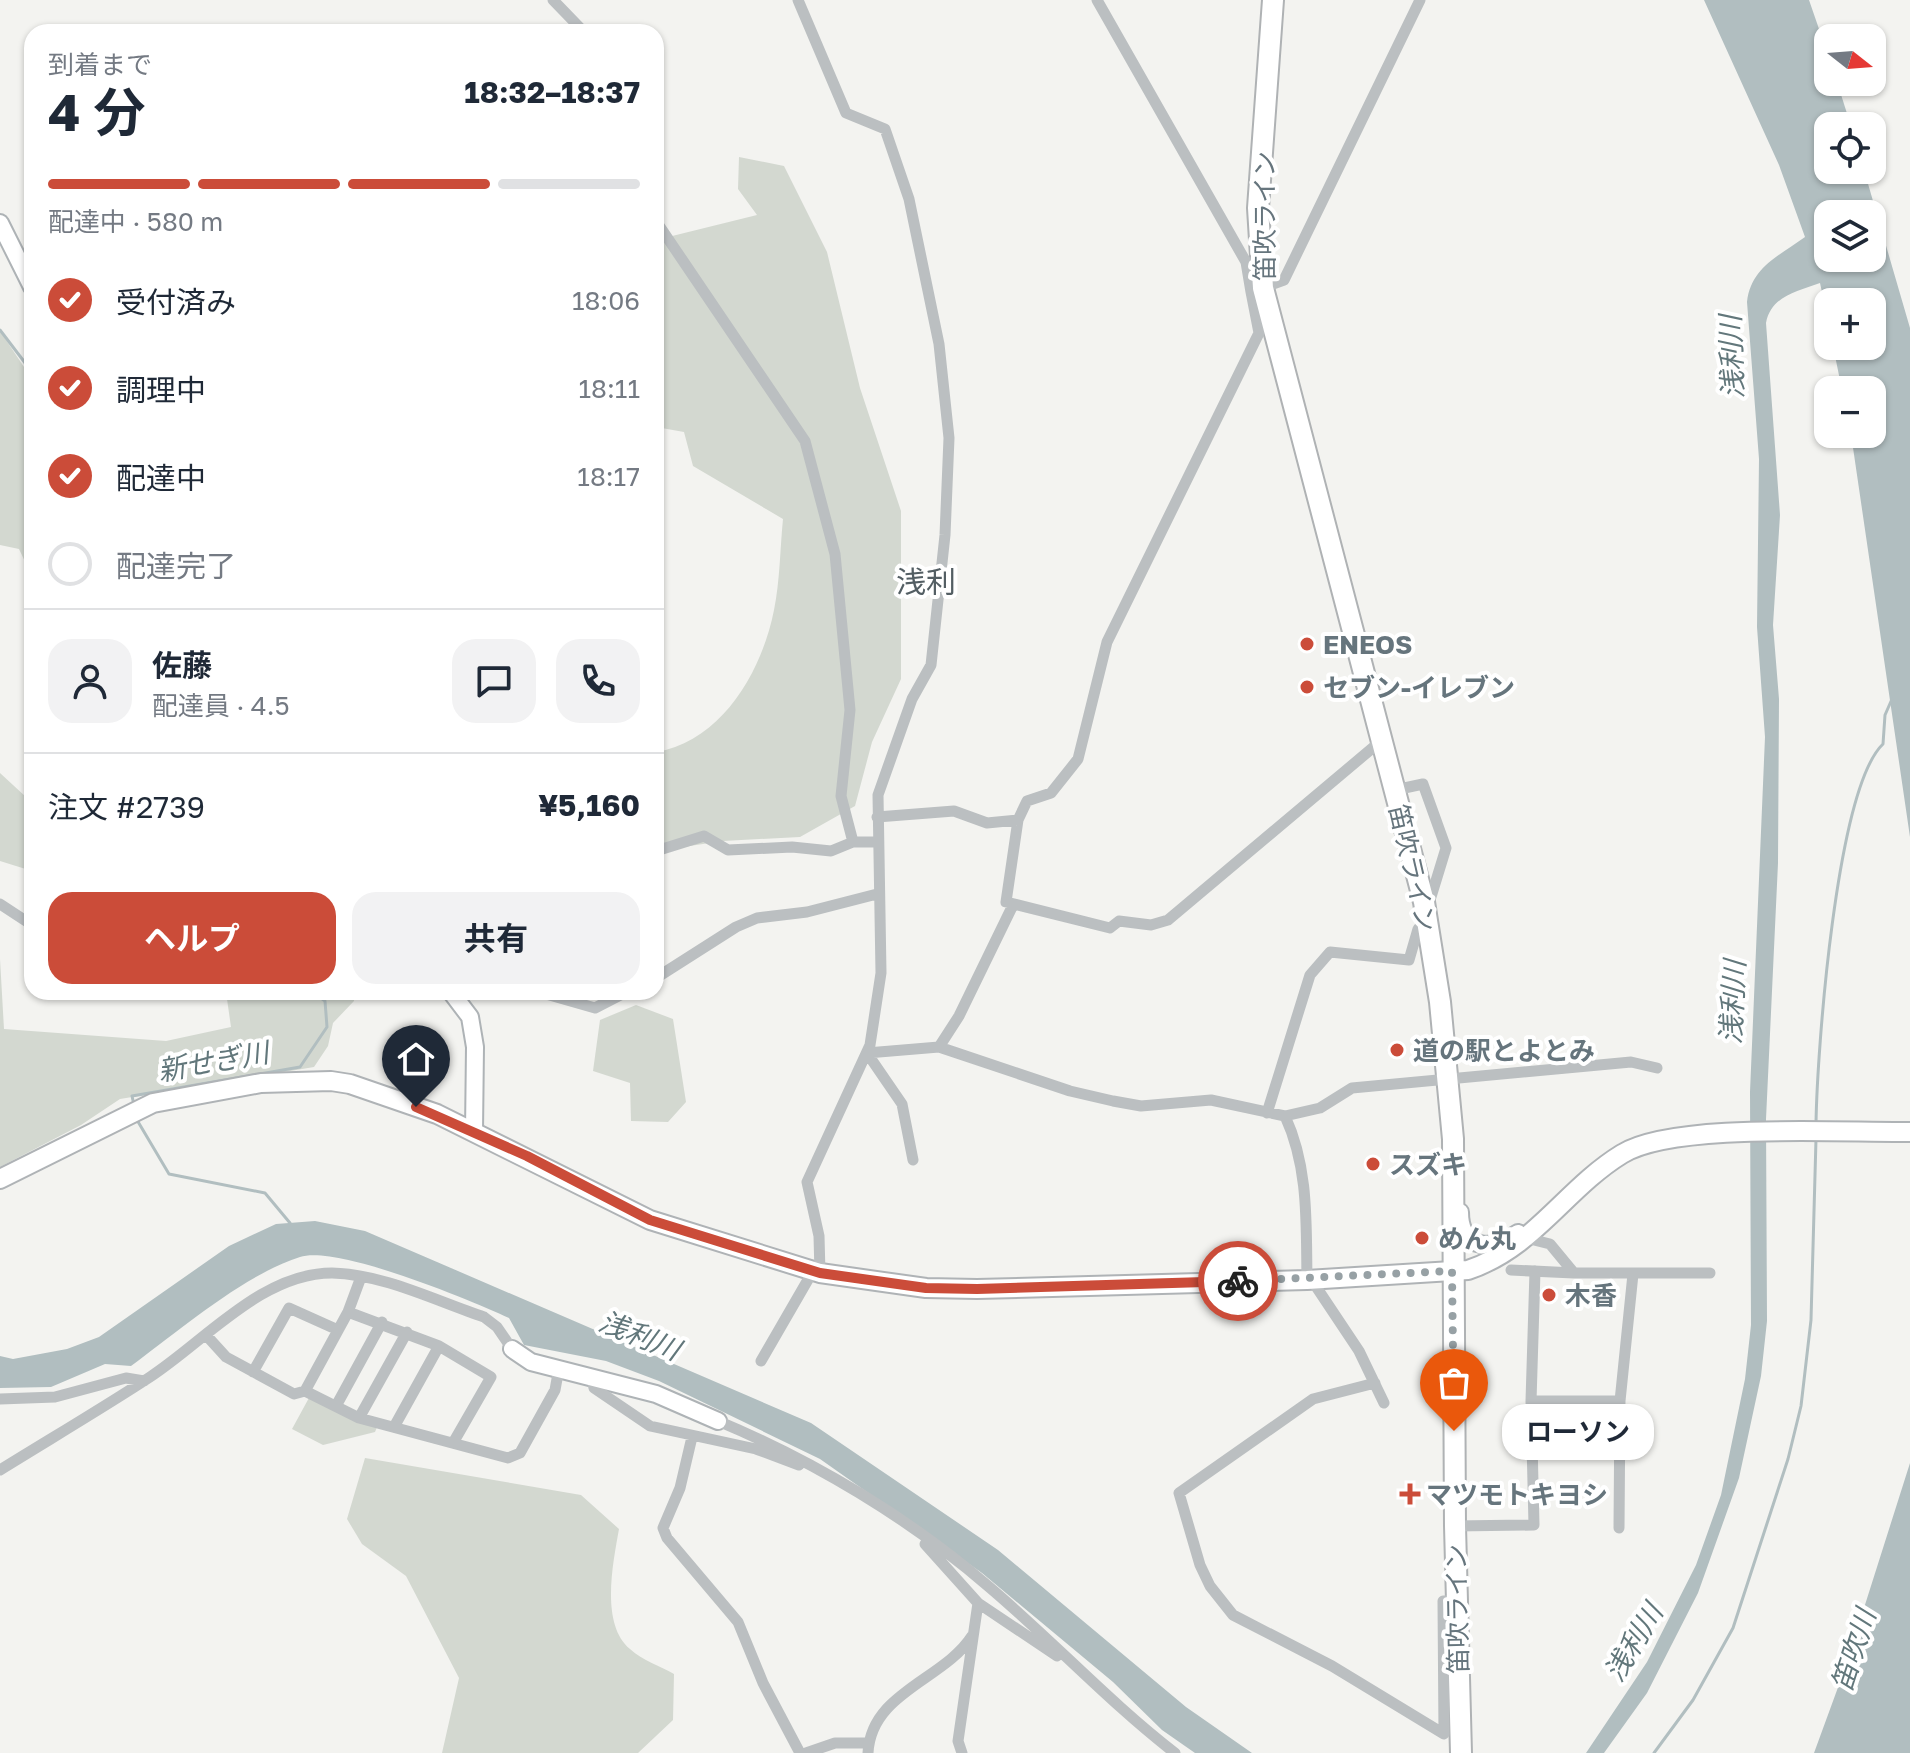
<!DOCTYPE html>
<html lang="ja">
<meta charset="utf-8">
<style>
body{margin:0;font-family:"Golos Text","Noto Sans JP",sans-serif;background:#f2f2f3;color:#1f2937;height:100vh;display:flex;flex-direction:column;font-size:30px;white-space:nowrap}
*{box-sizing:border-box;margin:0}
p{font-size:26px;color:#747a83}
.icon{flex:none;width:44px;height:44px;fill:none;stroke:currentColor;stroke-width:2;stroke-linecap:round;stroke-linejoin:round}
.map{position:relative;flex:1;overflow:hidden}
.panel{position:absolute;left:24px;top:24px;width:640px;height:976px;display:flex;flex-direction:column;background:#fff;border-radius:24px;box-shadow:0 2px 6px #0004}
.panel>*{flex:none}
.needle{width:52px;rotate:107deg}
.tools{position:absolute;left:1814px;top:24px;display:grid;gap:16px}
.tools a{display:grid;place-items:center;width:72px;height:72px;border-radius:16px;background:#fff;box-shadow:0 2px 6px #0004;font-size:40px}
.pin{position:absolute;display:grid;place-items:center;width:68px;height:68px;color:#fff;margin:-82px -34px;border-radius:50% 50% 50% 0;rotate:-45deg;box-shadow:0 0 8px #0007}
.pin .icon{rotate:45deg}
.courier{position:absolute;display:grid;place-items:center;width:80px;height:80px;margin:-40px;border:6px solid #cb4c39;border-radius:50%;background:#fff;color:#222;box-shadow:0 2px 10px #0007}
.bubble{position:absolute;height:56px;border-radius:24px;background:#fff;box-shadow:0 2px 6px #0004;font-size:26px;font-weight:700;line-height:56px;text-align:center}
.summary em{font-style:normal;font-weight:700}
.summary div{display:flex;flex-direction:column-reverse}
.summary{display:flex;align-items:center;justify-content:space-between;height:136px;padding:0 24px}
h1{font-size:52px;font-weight:700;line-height:60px}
.bar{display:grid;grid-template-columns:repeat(4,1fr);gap:12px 8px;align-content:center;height:96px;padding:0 24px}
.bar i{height:10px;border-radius:6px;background:#e0e1e3}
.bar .on{background:#cb4c39}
.bar p{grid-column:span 4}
.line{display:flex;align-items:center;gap:20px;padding:0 24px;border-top:2px solid #e0e1e3}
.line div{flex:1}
.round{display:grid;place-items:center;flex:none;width:84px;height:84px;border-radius:24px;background:#f2f2f3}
ol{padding:0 24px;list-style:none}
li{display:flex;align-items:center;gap:24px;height:88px}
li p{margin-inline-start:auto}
li .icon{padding:8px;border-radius:50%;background:#cb4c39;color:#fff;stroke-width:4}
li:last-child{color:#747a83}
li i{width:44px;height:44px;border:4px solid #e0e1e3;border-radius:50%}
.primary-button{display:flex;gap:16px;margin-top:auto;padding:16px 24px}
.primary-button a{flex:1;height:92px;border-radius:24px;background:#cb4c39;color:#fff;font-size:32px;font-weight:700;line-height:92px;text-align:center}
.primary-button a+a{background:#f2f2f3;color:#1f2937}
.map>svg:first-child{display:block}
.green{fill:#d3d8d0}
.water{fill:#b1bec0;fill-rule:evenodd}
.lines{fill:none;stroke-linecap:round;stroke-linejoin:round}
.stream{stroke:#b1bec0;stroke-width:3}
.secondary-casing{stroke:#aeb3b6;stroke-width:20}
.primary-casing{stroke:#afb3b6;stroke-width:22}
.highway-casing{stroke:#afb2b4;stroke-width:24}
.street{stroke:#bbbfc1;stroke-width:11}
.secondary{stroke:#fff;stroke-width:16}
.primary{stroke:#fff;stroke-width:18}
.highway{stroke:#fff;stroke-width:20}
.done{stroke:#97a1a5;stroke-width:8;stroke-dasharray:0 14.4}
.route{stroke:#cb4c39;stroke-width:10}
.poi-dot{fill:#cb4c39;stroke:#fff;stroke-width:3}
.labels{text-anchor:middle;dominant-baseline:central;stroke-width:8;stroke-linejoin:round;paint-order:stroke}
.street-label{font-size:26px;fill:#66757d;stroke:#fff}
.poi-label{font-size:26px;font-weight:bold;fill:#66757d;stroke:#fff;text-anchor:start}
.water-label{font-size:28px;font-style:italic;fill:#62777b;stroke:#fff}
.quarter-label{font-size:30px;fill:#535e63;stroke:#fff}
</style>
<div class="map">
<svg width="1910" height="1753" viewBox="0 0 1910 1753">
<rect width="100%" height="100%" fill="#f3f3f0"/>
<path class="green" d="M739,157L784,166L827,252L860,388L901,511V679L872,742L855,806L800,837L723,841L656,851V752C722,741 762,671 774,610C780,581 780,549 783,519L693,466L684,432L656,427V240L757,215L738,189Z
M0,331L32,379V589L28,568L19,549L0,545Z
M0,773L26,797L32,793V871L0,861Z
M0,959L4,1029L166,1041L231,1027L226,992H354V1001L333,1023L328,1046L314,1067L120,1099L81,1125L0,1167Z
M636,1005L673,1019L686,1102L668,1122L631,1121L630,1083L593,1071L600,1020Z
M310,1396L377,1427L375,1432L323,1445L292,1429Z
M365,1458L581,1495L619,1529C613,1563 600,1624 630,1649C642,1660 660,1666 674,1674L673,1720L638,1753H442L459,1678L406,1576L362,1544L347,1519Z"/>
<path class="water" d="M1704,0H1809L1828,55V82H1837L1851,126H1828V170H1864L1910,328V837L1851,434H1872V390H1842L1833,346H1872V302H1828V320L1820,283C1796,292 1771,296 1766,323L1780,515L1773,625L1779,699L1778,863L1766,1119L1767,1321L1761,1376L1739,1478L1698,1593L1647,1693L1604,1753H1586L1647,1662L1696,1565L1721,1495L1745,1379L1751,1325L1750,1092L1765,737L1757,627L1759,459L1747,302C1751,267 1779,256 1805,237L1779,165ZM1828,214H1872V258H1828Z
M315,1221L365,1231L811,1423L998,1550L1186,1707L1252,1753H1195L1162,1730L1113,1682L982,1573L820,1459L659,1381L606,1361L524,1345L509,1318C470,1300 338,1245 300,1257C245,1274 177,1332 131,1366L105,1364L51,1387L0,1388V1356L13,1359L67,1349L99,1337L229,1246L276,1224Z
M1910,1463V1753H1814L1844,1671Z"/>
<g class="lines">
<path class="stream" d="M0,330L32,372
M134,1105L132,1096L300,1067L327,1027L325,1001L313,992
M137,1120L169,1174L265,1193L290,1223
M1816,1124C1817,1052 1836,789 1883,744L1885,715L1892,699
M1654,1753L1693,1700L1733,1628L1788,1459L1801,1406L1811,1320L1816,1139"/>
<g class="secondary-casing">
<path id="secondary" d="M0,223L32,287
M451,992L470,1017L475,1047L474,1131
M1460,1212C1460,1251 1494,1251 1518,1233
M512,1349L531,1362L656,1394L718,1421"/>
</g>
<g class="primary-casing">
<path id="primary" d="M0,1179L153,1103L261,1083L331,1081L350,1084L437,1114L650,1220L820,1273L926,1288L977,1289L1307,1280L1468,1270C1534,1248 1565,1189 1622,1154C1673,1122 1843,1133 1910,1132"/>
</g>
<g class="highway-casing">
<path id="highway" d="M1273,0L1258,208L1263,288L1424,902L1440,1002L1453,1139L1455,1526L1461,1753"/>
</g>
<path class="street" d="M553,0L584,32
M798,0L846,113L885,129L909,199L939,344L949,438L945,535L931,665L912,699L878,795L881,973L870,1045L807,1182L819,1236L820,1273
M1097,0L1246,262L1251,292L1284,280L1420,0
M656,221L805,441L835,554L850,710L841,796L853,842
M1251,292L1259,333L1107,642L1078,759L1051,793L1027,801L1018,820L1006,902L1110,928L1119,921L1151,925L1168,920L1382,740
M1395,790L1423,784L1446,848L1431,897L1424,902
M877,817L954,811L987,823L1018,820
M656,851L704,836L728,850L792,847L831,851L853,842H876
M0,904L32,925
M656,978L736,927L757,918L807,912L877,894
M539,992L595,1008L626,992
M939,1047L959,1016L1013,905
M867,1053L939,1047L1070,1091L1113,1101L1141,1106L1211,1100L1285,1116L1320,1108L1352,1088L1631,1062L1657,1068
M867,1053L902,1104L913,1160
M1267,1113L1310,975L1330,952L1409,960L1418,929L1428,927
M1285,1116C1309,1168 1306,1223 1307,1280
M1511,1270L1574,1273L1550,1244L1526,1238
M1574,1273H1710
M1311,1279L1359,1351L1384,1403
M348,1312L439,1346L491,1377L453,1443
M206,1335L226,1357L294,1394L305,1391L348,1312L361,1277
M761,1361L813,1271
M253,1372L289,1308L338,1330
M592,1377L594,1388L650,1426L756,1449L799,1465
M1375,1383L1313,1399L1179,1493L1200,1565L1210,1586L1233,1615L1332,1666L1444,1734L1443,1601H1457
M305,1391L359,1418L508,1458L520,1453L555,1390L559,1368
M0,1399L55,1397L126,1378L144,1381
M1531,1401H1620
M336,1406L382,1322
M359,1418L407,1332
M718,1421C814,1461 909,1518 988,1586C1052,1640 1109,1702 1175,1753
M394,1427L439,1346
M692,1437L680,1488L663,1528L667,1538L738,1622L763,1683L800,1753
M0,1470C50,1439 101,1409 150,1377C205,1341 262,1273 332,1273C383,1274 436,1301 484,1317L497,1327L512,1349
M1455,1526L1534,1525L1531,1401L1535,1271
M1619,1528L1620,1401L1633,1274
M925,1544L978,1603L1057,1656
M806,1753L835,1743H868
M868,1753C871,1692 944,1680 972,1636
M962,1753L958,1741L978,1603"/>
<use href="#secondary" class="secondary"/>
<use href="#primary" class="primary"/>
<use href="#highway" class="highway"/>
</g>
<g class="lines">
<path class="done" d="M1238,1281L1452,1271L1454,1431"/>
<path class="route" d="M416,1107L527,1156L650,1220L820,1273L926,1288L977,1289L1238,1281"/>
</g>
<g class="poi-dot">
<circle cx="1307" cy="644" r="8"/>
<circle cx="1307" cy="687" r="8"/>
<circle cx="1397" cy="1050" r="8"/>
<circle cx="1373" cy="1164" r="8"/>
<circle cx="1422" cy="1238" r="8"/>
<circle cx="1549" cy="1295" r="8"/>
<path d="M1406 1482h8v8h8v8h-8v8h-8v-8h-8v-8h8z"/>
</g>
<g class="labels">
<g class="street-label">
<text transform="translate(1264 216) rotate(-90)">笛吹ライン</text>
<text transform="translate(1413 868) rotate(77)">笛吹ライン</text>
<text transform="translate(1457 1609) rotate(-91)">笛吹ライン</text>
</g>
<g class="poi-label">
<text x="1323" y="644">ENEOS</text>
<text x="1323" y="687">セブン-イレブン</text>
<text x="1413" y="1050">道の駅とよとみ</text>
<text x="1389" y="1164">スズキ</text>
<text x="1438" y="1238">めん丸</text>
<text x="1565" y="1295">木香</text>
<text x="1426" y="1494">マツモトキヨシ</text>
</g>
<g class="water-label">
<text transform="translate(1731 357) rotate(-92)">浅利川</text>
<text transform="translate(1732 1002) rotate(-87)">浅利川</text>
<text transform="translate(213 1061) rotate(-10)">新せぎ川</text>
<text transform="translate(640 1335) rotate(22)">浅利川</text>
<text transform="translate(1633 1642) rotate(-59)">浅利川</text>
<text transform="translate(1853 1650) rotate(-72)">笛吹川</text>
</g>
<g class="quarter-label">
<text x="926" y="582">浅利</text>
</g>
</g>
</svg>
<div class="tools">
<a><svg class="needle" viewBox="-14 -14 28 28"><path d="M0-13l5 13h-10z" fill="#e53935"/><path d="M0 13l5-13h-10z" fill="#747a83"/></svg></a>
<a><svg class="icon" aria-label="locate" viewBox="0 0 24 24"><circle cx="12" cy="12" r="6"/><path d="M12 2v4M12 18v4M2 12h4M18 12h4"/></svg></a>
<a><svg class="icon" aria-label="layers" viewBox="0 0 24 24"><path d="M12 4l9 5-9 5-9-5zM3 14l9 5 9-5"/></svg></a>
<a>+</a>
<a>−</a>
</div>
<div class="pin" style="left:1454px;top:1431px;background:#ea580c"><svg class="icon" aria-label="bag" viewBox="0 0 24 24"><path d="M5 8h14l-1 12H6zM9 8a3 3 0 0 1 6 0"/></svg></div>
<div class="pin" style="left:416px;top:1107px;background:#1f2937"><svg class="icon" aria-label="home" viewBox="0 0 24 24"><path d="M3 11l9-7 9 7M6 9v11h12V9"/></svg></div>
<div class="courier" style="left:1238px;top:1281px"><svg class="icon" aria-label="bike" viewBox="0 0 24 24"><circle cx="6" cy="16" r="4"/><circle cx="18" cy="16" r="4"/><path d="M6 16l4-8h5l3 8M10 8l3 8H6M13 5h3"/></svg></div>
<div class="bubble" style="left:1502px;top:1404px;width:152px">ローソン</div>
<section class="panel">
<div class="summary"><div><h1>4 分</h1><p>到着まで</p></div><em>18:32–18:37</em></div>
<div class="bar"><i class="on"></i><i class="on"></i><i class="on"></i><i></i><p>配達中 · 580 m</p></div>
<ol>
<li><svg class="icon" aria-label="check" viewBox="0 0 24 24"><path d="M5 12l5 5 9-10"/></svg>受付済み<p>18:06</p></li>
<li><svg class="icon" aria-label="check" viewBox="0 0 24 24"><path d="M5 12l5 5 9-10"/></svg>調理中<p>18:11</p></li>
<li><svg class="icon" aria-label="check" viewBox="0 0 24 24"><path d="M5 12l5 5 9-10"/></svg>配達中<p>18:17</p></li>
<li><i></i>配達完了</li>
</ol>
<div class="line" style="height:144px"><a class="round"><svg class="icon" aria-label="person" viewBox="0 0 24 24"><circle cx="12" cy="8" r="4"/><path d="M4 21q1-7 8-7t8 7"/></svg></a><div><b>佐藤</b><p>配達員 · 4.5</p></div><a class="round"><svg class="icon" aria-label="chat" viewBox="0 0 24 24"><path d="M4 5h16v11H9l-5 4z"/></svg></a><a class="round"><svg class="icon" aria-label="phone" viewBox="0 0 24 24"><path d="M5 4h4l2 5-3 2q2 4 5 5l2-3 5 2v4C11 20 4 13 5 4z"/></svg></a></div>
<div class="line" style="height:104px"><div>注文 #2739</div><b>¥5,160</b></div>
<div class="primary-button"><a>ヘルプ</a><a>共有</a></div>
</section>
</div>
